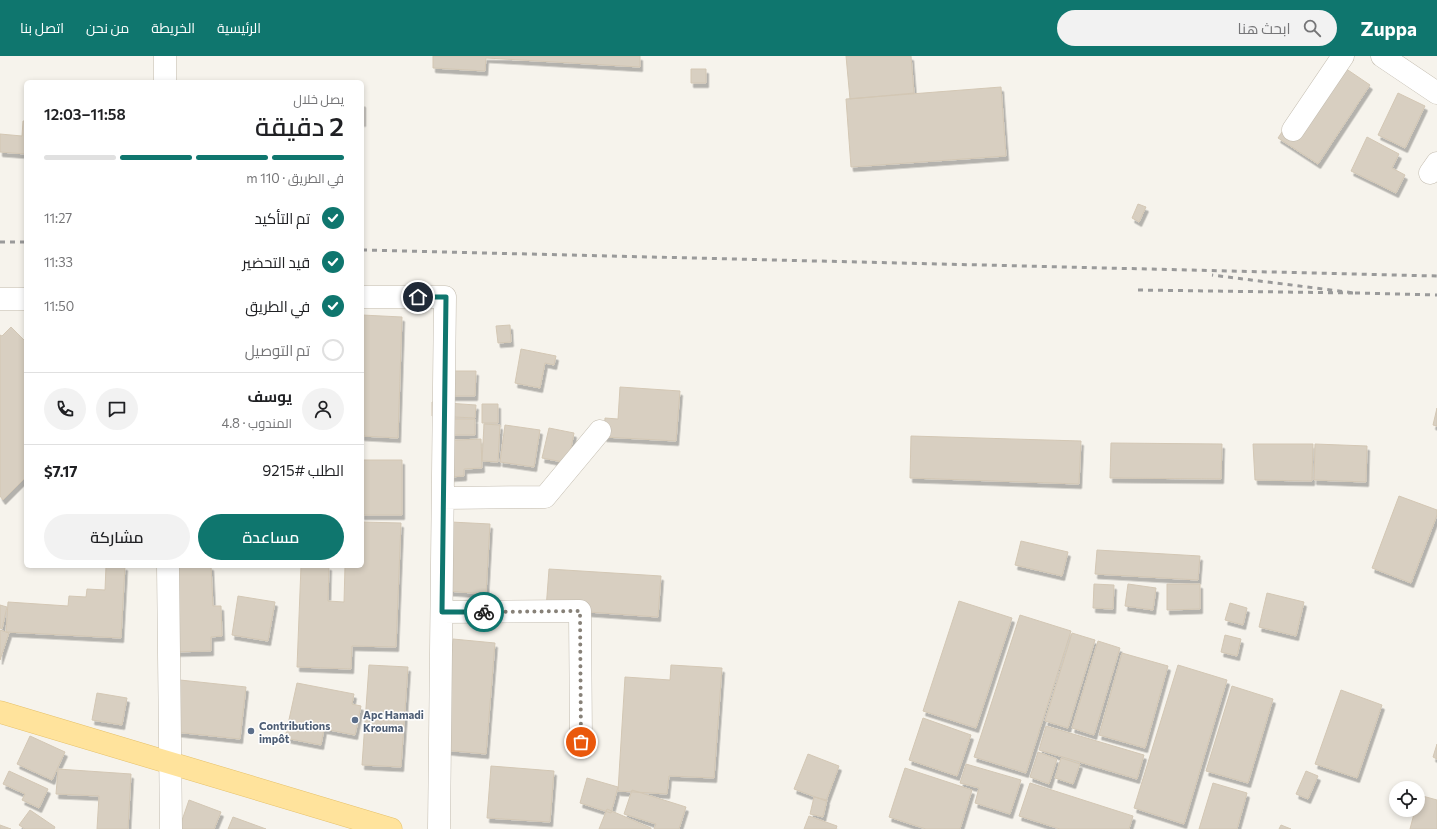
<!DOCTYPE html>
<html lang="ar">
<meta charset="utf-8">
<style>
body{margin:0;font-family:Commissioner,Cairo,sans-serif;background:#f2f2f2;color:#202124;direction:rtl;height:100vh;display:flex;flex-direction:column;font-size:15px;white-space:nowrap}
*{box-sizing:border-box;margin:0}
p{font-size:13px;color:#757577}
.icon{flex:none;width:22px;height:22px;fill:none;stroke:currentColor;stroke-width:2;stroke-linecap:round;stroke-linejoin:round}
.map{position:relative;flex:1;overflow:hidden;direction:ltr}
.side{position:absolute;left:24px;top:24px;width:340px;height:488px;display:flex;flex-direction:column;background:#fff;border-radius:6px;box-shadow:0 2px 6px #0003;direction:rtl}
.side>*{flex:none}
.tools{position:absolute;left:1389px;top:725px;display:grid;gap:8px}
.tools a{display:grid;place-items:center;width:36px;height:36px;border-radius:50%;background:#fff;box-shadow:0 2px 6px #0003;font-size:20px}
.pin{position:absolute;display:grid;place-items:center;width:34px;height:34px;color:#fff;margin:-17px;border:2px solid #fff;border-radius:50%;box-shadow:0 1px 4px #0007}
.courier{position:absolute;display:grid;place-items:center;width:40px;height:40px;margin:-20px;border:3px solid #0f766e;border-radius:50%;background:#fff;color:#222;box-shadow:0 1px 5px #0007}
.headline em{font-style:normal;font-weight:600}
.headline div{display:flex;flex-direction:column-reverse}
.headline{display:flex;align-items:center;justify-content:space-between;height:68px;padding:0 20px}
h1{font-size:26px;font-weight:600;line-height:30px}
.bar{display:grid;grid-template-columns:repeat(4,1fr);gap:6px 4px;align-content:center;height:48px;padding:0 20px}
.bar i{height:5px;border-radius:3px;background:#e0e0e0}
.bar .current{background:#0f766e}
.bar p{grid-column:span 4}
.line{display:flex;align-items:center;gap:10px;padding:0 20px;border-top:1px solid #e0e0e0}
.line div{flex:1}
.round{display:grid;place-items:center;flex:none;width:42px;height:42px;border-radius:21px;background:#f2f2f2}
ol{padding:0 20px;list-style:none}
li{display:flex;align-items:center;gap:12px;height:44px}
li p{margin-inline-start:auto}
li .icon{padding:4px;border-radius:50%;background:#0f766e;color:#fff;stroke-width:4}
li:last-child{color:#757577}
li i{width:22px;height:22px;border:2px solid #e0e0e0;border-radius:50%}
.action{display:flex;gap:8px;margin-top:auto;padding:8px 20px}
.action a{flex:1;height:46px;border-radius:24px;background:#0f766e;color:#fff;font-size:16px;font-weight:600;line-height:46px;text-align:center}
.action a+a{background:#f2f2f2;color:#202124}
header{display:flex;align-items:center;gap:24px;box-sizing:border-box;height:56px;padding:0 20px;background:#0f766e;color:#fff}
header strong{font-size:19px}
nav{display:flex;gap:22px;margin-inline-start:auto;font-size:14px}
.search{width:280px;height:36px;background:#f2f2f2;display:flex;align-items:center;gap:10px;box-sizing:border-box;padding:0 14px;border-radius:22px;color:#757577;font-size:15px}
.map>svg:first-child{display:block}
.building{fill:#d8cfc1;stroke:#d3c7b4;filter:url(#shadow)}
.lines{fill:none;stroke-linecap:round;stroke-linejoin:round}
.minor-casing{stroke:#c2bbae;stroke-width:23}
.major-casing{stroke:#e6c16a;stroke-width:23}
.minor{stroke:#fff;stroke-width:22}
.major{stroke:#ffe39c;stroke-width:22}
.rail{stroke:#9a9a9a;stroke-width:3;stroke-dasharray:5 5;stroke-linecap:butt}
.done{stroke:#878178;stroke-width:4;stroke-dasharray:0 7.2}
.route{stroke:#0f766e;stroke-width:5}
.service-dot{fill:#5c6f8a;stroke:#fff;stroke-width:1.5}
.labels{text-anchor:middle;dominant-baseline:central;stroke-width:3;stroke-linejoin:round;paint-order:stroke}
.service-label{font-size:11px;font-weight:bold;fill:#4e5e75;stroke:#fff;text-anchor:start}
</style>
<header>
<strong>Zuppa</strong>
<div class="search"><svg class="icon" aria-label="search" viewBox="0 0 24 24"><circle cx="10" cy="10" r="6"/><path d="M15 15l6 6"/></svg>ابحث هنا</div>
<nav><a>الرئيسية</a><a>الخريطة</a><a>من نحن</a><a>اتصل بنا</a></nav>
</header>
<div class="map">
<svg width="1437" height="773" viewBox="0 0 1437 773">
<defs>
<filter id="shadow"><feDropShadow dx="2.5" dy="4.5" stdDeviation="0" flood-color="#0004"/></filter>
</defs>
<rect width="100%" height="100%" fill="#f6f3ec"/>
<path class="building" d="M433,0H640V11L486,2L485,15L433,12Z
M846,0H911L914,37L850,43Z
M1339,8L1370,29L1318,108L1278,82L1296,55Z
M691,13H706V27H691Z
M1001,31L1006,100L851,111L846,43Z
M1398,37L1425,50L1405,92L1378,79Z
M362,46L363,47V66H362Z
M23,65H26V98L0,96V78L22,80Z
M1367,81L1399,98L1392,112L1405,119L1396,137L1351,115Z
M1138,148L1146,151L1139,166L1132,162Z
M362,259L402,261L398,382L362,380Z
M510,269L511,286L498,287L496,270Z
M11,271L24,284L26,283V421L3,444L0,440V279L2,280Z
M521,293L556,300L554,309L545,307L540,332L515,327Z
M447,315H476L475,340H447Z
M620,331L680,335L676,385L604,381L605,362L618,363Z
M432,346L476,349L475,362L432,360Z
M482,348H498V367H482Z
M1437,352V370L1433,369Z
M441,363H475V379H441Z
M484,368L500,369L498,406L482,405Z
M505,369L540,374L534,411L500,406Z
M549,372L574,377L568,407L542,402Z
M911,380L1081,385L1079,428L910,422Z
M481,383L482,412L464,413V420L435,422L434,385Z
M1111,387L1222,388L1221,423L1110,422Z
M1253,388H1313L1312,425L1255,424Z
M1315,388L1367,390L1366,426L1314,424Z
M362,404H402V459H362Z
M1399,440L1437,454V459L1411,527L1372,512Z
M362,466L401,467L396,591L352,590L351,613L297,611L301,510H329L328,545L344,546L345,510H362Z
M451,466L490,468L486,538L447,535Z
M1021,485L1068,496L1062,520L1015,509Z
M1097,494L1200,500L1198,524L1095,518Z
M106,510H125L121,582L6,576L8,546L68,550L69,540L86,541L87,533L105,534Z
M170,510H211L213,550H221L222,580L211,581V595L172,596Z
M549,513L661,520L658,561L546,553Z
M1094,528L1114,529L1113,553L1093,552Z
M1128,528L1156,532L1153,554L1125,550Z
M1167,528H1200V553L1167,554Z
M1267,537L1304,546L1296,580L1259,571Z
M238,540L275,546L268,585L232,579Z
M959,545L1012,562L976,672L923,655Z
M1230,547L1247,552L1243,569L1225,564Z
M0,549L7,551L2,573L0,572Z
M1020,559L1071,575L1026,717L974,701Z
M0,574L9,577L0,604Z
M1072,577L1095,584L1068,672L1045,665Z
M1225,579L1241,583L1237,600L1221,596Z
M453,583L495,587L486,698L443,694Z
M1098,585L1120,592L1094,679L1072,672Z
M1122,597L1168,610L1145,692L1099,679Z
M369,609L408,611L401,711L362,709Z
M671,609L722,612L714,722L669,720L667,738L618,735L625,621L670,624Z
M1178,609L1227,624L1184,768L1134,752Z
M180,624L246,631L240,683L175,676Z
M297,627L354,638L352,648L361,650L355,679L324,673L321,689L285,682Z
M1232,630L1273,643L1248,727L1206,715Z
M1341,634L1382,649L1357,722L1315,708Z
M97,637L127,642L122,669L92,664Z
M923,662L971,679L957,720L909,704Z
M1046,670L1144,699L1137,723L1039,694Z
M30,680L65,696L52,724L17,708Z
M1437,688V703L1433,701Z
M1038,696L1057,703L1049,728L1030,721Z
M808,698L839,710L826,745L794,733Z
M1061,702L1080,708L1073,728L1055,722Z
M966,708L1021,724L1010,758L975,747L979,732L960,727Z
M491,710L554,715L550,766L487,762Z
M905,712L972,734L960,773H926L889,761Z
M58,713L131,718L128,773H97L99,740L56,738Z
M9,715L48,733L39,752L22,744L25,738L3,728Z
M1306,715L1318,720L1308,743L1296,738Z
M587,722L618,731L611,757L580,747Z
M1030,727L1133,760L1129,773H1060L1019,760Z
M1213,727L1247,737L1237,773H1199Z
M632,734L686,751L679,773H654L656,768L624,758Z
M1419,739L1437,744V773H1410L1415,754H1418Z
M814,741L827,744L823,761L810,758Z
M189,744L221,756L214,773H179Z
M607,753L651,772V773H599Z
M30,754L55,771L54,773H25L19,769Z
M809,760L837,770L836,773H804Z
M233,761L266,773H228Z
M0,769L11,773H0Z
M1281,769L1291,773H1279Z"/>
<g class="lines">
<g class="minor-casing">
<path id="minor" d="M165,0V26
M1382,0L1437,37
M1293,74L1343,0
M1430,117L1437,107
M362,241H445L439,773
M0,243H26
M443,442L545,441L600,375
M168,510L171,773
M442,556L580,555L581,686"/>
</g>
<g class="major-casing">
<path id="major" d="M0,656L391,773"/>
</g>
<use href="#minor" class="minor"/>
<use href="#major" class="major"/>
<path class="rail" d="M0,186H26
M362,194L1437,220
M1138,234L1355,237L1212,219
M1355,237L1437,239"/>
</g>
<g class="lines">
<path class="done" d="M484,556L580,555L581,686"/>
<path class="route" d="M418,241H446L442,556H484"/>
</g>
<g class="service-dot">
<circle cx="355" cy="664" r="4"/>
<circle cx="251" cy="675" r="4"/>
</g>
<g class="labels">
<g class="service-label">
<text x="363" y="658">Apc Hamadi<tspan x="363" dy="13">Krouma</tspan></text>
<text x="259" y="669">Contributions<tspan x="259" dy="13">impôt</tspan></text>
</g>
</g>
</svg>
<div class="tools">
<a><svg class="icon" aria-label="locate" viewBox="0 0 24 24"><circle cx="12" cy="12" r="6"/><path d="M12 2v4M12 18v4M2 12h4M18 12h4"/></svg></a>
</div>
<div class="pin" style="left:581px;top:686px;background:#ea580c"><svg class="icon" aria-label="bag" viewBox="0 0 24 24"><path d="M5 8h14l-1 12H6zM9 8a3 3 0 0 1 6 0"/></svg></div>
<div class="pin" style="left:418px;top:241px;background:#1f2937"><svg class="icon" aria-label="home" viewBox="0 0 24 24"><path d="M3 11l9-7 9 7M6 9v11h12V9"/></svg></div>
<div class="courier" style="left:484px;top:556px"><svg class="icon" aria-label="bike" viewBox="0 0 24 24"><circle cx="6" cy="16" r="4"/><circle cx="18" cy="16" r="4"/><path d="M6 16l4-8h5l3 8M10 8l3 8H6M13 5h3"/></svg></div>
<section class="side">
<div class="headline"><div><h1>2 دقيقة</h1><p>يصل خلال</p></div><em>11:58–12:03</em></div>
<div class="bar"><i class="current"></i><i class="current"></i><i class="current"></i><i></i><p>في الطريق · 110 m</p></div>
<ol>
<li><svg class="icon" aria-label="check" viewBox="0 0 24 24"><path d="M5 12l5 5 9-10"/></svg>تم التأكيد<p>11:27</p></li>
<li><svg class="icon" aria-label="check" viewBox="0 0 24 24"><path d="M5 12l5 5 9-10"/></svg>قيد التحضير<p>11:33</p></li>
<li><svg class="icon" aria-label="check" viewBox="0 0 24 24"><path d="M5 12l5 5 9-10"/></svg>في الطريق<p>11:50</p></li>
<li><i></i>تم التوصيل</li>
</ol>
<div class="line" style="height:72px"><a class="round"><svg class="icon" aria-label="person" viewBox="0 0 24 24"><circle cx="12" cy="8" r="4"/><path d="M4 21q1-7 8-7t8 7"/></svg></a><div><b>يوسف</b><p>المندوب · 4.8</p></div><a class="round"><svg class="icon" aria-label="chat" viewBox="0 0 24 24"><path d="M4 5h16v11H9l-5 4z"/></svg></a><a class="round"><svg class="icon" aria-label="phone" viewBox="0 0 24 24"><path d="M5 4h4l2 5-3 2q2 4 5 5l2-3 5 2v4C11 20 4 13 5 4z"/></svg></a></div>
<div class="line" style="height:52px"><div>الطلب #9215</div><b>$7.17</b></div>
<div class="action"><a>مساعدة</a><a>مشاركة</a></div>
</section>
</div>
